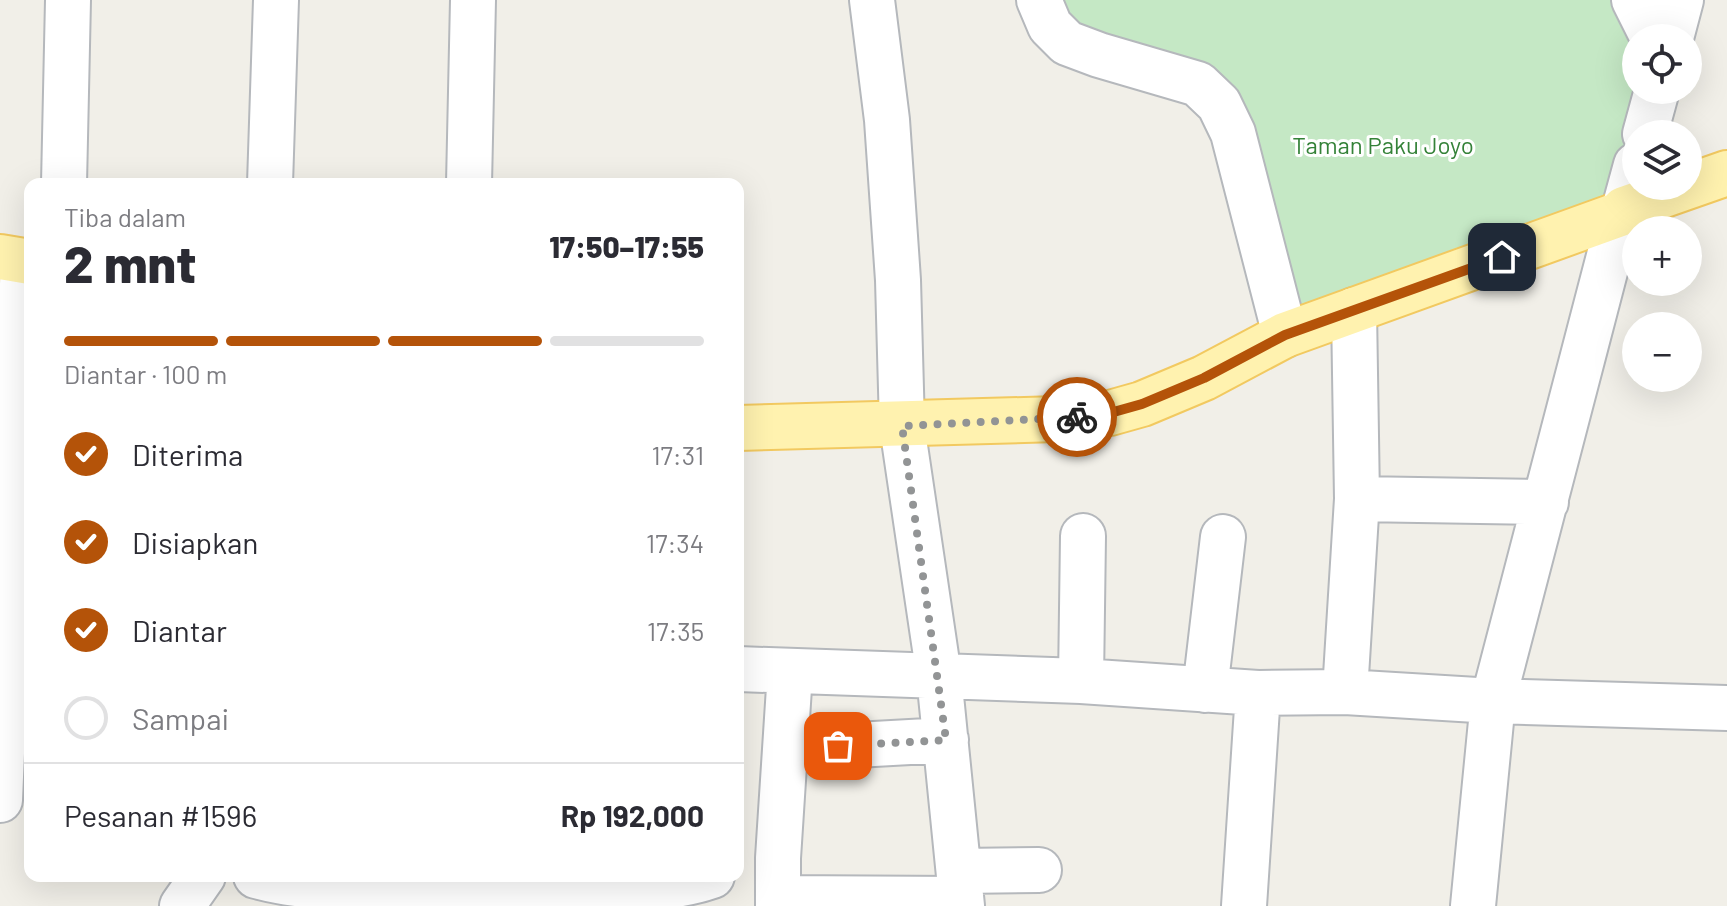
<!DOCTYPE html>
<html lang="id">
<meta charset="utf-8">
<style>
body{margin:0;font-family:Barlow,sans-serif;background:#f7f7f7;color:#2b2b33;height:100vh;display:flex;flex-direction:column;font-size:30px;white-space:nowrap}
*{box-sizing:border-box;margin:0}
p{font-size:26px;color:#7c7c81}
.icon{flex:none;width:44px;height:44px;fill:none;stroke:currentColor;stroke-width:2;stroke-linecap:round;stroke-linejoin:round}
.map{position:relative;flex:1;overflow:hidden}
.details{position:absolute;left:24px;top:178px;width:720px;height:704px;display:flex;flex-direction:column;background:#fff;border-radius:16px;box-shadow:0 8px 32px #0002}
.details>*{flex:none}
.fabs{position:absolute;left:1622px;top:24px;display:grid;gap:16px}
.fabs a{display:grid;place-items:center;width:80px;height:80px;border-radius:50%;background:#fff;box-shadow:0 8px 32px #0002;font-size:40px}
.pin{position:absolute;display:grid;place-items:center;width:68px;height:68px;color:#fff;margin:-34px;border-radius:16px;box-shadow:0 4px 12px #0006}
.courier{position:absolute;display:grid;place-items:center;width:80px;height:80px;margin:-40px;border:6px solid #b45309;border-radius:50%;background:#fff;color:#222;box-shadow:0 2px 10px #0007}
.head em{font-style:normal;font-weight:800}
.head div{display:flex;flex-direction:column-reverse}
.head{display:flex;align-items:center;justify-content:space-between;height:136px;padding:0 40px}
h1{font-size:52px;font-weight:800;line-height:60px}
.bar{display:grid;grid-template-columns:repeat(4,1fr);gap:12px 8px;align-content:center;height:96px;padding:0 40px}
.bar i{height:10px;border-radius:6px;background:#e1e1e2}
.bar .current{background:#b45309}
.bar p{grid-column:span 4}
.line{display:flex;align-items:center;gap:20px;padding:0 40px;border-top:2px solid #e1e1e2}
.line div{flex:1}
ol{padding:0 40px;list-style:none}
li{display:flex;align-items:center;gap:24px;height:88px}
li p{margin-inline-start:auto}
li .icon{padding:8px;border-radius:50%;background:#b45309;color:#fff;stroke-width:4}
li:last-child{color:#7c7c81}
li i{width:44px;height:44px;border:4px solid #e1e1e2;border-radius:50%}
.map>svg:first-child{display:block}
.green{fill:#c5e8c5}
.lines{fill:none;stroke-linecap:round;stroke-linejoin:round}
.minor-casing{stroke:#b5b8bc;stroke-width:48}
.major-casing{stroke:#f2c960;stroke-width:48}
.minor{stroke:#fff;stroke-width:44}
.major{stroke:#fff2af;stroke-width:44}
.done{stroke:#929495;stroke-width:8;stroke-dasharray:0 14.4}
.route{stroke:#b45309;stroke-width:10}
.labels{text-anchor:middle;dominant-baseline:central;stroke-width:6;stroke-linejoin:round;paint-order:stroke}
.park-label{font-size:24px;fill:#348238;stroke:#fff}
</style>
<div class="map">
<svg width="1727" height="906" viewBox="0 0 1727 906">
<rect width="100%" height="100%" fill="#f1efe8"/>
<path class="green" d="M1039,0H1634L1636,90L1624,209L1292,334L1219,103L1099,55Z"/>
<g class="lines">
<g class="minor-casing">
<path id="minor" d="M872,0L887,120L898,280L902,426L939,676L962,906
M1039,0L1050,26L1067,43L1099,55L1198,84L1219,104L1233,133L1285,335
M1634,0L1653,38
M1671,38L1681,0
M1645,134L1657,90
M64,184L68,0
M270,184L276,0
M469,184L473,0
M1624,209L1636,165
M1357,499L1546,502
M738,669L1081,681L1258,693L1345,692L1493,701L1727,708
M1081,681L1083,536
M1205,690L1223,537
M1345,692L1357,499L1354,310
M838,746L946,740
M0,800L23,261
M959,871L1039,870
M256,876C299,888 346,888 390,890C457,892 524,893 592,890C634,888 672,890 712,876
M779,898L961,899
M182,906L203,876
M778,906V858L790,672
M1244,906L1258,693
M1473,906L1493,701L1620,214"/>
</g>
<g class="major-casing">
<path id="major" d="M0,257L30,262
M738,428L1058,419L1110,413L1142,404L1204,378L1285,335L1620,214L1624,209L1727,173"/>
</g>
<use href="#minor" class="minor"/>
<use href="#major" class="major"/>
</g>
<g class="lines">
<path class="done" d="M838,746L946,740L902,426L1077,417"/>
<path class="route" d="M1077,417L1110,413L1142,404L1204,378L1285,335L1502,257"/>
</g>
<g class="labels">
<g class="park-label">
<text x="1383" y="144">Taman Paku Joyo</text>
</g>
</g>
</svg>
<div class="fabs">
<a><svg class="icon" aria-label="locate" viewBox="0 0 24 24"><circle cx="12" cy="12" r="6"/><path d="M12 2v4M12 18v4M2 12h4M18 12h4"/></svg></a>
<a><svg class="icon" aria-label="layers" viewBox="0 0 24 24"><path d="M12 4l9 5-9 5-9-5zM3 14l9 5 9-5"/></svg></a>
<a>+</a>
<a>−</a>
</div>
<div class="pin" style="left:838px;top:746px;background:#ea580c"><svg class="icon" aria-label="bag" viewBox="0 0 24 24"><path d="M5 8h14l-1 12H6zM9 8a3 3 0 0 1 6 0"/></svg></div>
<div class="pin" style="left:1502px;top:257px;background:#1f2937"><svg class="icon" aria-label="home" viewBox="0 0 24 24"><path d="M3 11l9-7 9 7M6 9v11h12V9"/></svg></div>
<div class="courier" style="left:1077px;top:417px"><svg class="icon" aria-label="bike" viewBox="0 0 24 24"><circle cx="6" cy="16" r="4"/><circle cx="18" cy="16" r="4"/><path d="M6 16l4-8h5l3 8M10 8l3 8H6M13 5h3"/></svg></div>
<section class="details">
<div class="head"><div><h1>2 mnt</h1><p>Tiba dalam</p></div><em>17:50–17:55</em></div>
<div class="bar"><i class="current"></i><i class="current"></i><i class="current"></i><i></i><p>Diantar · 100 m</p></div>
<ol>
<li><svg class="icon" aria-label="check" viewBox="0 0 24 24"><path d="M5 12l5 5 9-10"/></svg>Diterima<p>17:31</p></li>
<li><svg class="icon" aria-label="check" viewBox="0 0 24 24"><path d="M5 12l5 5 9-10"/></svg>Disiapkan<p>17:34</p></li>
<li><svg class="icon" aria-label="check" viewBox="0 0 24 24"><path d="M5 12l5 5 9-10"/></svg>Diantar<p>17:35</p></li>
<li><i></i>Sampai</li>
</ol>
<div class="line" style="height:104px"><div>Pesanan #1596</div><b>Rp 192,000</b></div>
</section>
</div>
